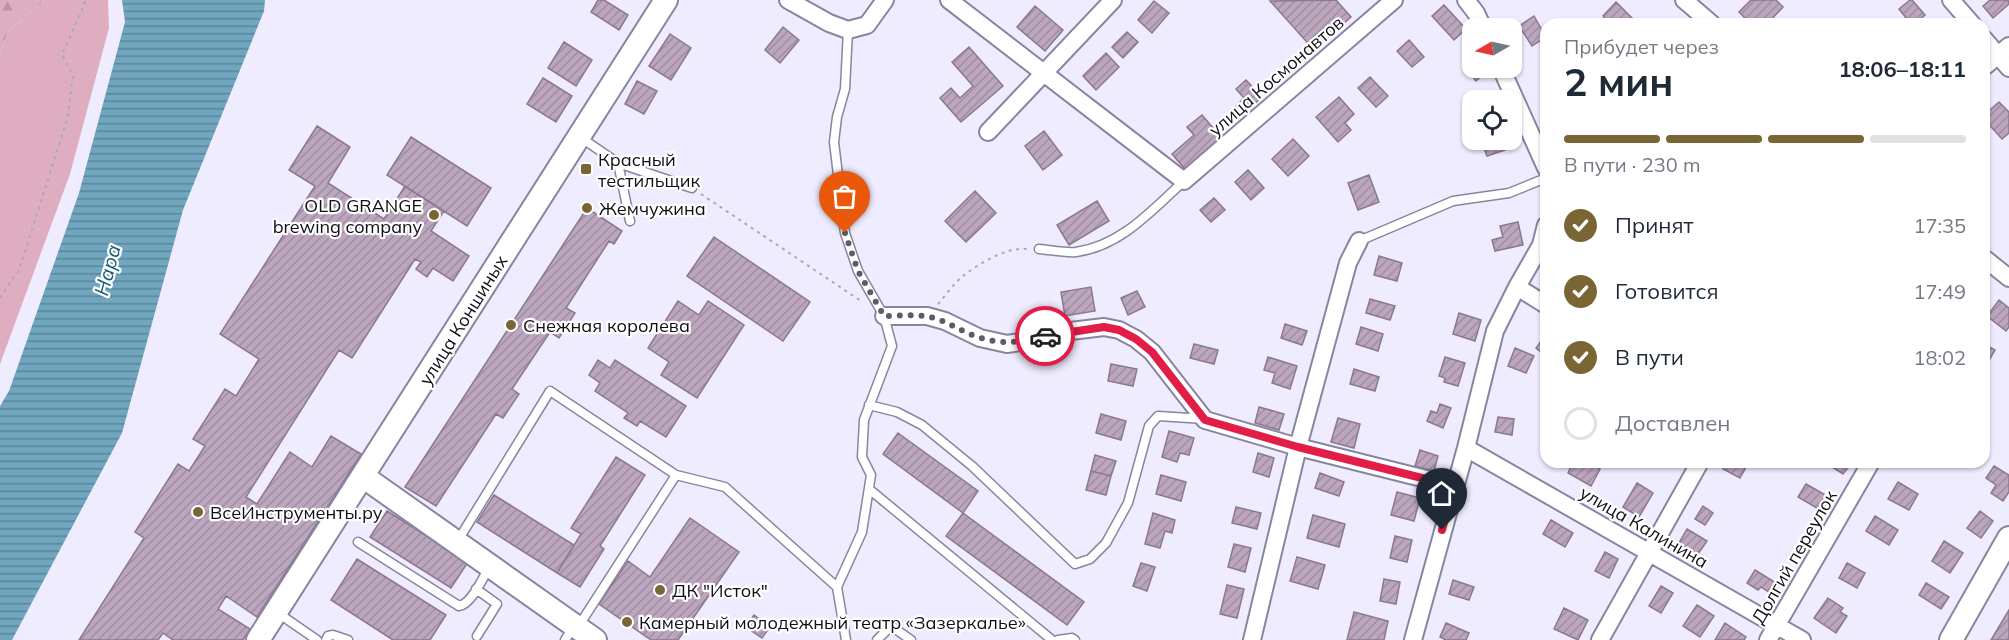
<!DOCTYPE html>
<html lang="ru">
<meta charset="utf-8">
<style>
body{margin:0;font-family:Mulish,sans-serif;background:#f2f2f3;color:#1f2937;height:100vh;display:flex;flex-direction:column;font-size:22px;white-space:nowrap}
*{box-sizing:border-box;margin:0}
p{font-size:20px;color:#747a83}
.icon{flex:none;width:33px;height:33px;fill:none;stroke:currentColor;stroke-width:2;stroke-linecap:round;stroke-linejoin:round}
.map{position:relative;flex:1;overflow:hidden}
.drawer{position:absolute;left:1540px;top:18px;width:450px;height:450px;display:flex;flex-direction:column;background:#fff;border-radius:18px;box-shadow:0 2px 4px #0004}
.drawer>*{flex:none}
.needle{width:39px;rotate:261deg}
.fabs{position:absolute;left:1462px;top:18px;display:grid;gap:12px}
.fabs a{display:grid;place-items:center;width:60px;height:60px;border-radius:12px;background:#fff;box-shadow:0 2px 4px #0004;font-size:30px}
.pin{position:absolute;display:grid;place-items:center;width:51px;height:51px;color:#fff;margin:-62px -26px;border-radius:50% 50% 50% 0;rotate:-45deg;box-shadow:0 0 6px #0007}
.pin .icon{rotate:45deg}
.courier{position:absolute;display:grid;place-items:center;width:60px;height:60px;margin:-30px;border:4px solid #e11d48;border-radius:50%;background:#fff;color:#222;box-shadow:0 2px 8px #0007}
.head em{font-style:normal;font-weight:700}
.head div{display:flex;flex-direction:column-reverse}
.head{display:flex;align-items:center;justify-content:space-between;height:102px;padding:0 24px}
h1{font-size:39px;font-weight:700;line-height:45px}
.bar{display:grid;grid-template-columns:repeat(4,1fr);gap:9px 6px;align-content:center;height:72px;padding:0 24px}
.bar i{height:8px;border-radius:4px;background:#e0e1e3}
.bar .current{background:#7a6635}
.bar p{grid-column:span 4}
ol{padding:0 24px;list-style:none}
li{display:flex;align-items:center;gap:18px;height:66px}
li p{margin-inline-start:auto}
li .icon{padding:6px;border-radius:50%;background:#7a6635;color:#fff;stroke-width:4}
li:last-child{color:#747a83}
li i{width:33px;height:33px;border:3px solid #e0e1e3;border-radius:50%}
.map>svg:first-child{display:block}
.green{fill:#deaec0}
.forest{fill:url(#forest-firs)}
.water{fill:url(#water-rules)}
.building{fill:url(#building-hatch);stroke:#8c788e;stroke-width:1.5}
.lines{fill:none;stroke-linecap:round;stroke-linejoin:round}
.lane-casing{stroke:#8985a0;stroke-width:11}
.street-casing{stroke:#8985a0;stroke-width:20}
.secondary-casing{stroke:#8985a0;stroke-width:26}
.path{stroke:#aaa8b7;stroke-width:2;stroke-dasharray:3 4.5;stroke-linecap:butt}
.lane{stroke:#fff;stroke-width:8}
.street{stroke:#fff;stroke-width:16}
.secondary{stroke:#fff;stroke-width:22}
.done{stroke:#5d5c68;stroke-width:6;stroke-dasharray:0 10.8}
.route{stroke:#e11d48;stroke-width:8}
.poi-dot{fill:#7a6635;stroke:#fff;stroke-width:2}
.labels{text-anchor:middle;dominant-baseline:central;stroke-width:4.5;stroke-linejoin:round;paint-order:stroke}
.street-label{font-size:18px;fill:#0f0e17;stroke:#fff}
.poi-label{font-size:18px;fill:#0f0e17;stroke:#fff;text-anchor:start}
.water-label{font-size:20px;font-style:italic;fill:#185c76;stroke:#fff}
</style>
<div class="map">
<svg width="2009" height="640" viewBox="0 0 2009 640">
<defs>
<pattern id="forest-firs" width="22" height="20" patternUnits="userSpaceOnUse" patternTransform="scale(1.5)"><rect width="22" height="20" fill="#deaec0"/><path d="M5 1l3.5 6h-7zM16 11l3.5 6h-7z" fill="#bd94a4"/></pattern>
<pattern id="water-rules" width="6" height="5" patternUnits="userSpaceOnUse" patternTransform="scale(1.5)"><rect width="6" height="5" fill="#71a6bf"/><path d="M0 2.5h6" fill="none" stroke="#5b869a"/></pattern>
<pattern id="building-hatch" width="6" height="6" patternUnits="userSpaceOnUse" patternTransform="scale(1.5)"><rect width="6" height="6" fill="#bba6bd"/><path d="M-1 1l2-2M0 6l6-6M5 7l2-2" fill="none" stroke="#a08ea2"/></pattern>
</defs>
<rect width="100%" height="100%" fill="#eeecfe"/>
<path class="green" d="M45,0H108L109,28L70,174L0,364V54L8,31Z"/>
<path class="forest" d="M0,0H45L8,31L0,54Z"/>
<path class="water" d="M122,0H265L264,11L183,210L122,433L12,640H0V406L9,391L79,193L125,22Z"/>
<path class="building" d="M598,0H604L628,15L619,30L591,12Z
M1336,0L1351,17L1314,50L1270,1Z
M1751,0H1776L1783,7L1767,24H1751L1739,12Z
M1910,0H1912L1925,15L1914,24H1911L1899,9Z
M1990,0H2008L2009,4L1993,18L1983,6Z
M1154,1L1169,13L1152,33L1138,20Z
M1616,2L1633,19L1628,24H1611L1603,16Z
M1444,5L1466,29L1454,40L1432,16Z
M1035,6L1063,30L1045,51L1017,27Z
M1534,16L1546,37L1532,46L1519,26Z
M783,27L799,40L780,63L765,50Z
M1127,32L1138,42L1123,58L1112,47Z
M670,34L691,48L671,80L649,66Z
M1409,40L1424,57L1412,67L1397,51Z
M564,42L592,60L576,86L548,68Z
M969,47L1003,86L961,122L940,98L951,88L960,98L973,86L952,62Z
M1106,53L1119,67L1096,90L1083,76Z
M1473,59V68H1484L1487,71L1476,81L1464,66Z
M1370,77L1388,96L1376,107L1358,88Z
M543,78L572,96L556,122L527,104Z
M1246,80L1262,97L1243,114L1236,106L1244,98L1236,89Z
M637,81L657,91L644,114L625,104Z
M1339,97L1354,114L1345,123L1351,130L1338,142L1316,117Z
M1999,102L2009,112V133L2002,139L1984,119V115Z
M1202,115L1226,143L1189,174L1172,154L1194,135L1187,127Z
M317,126L350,147L328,183L384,219L405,186L444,211L431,231L469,256L453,281L433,268L427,277L416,269L421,262L415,259L352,358L339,350L246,497L257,504L290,452L312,467L331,436L361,454L257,617L226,596L218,609L250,629L243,640H173L163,633L158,640H79L144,538L135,532L178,464L189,471L205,446L193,439L225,389L236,396L259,359L220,334L315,186L289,170Z
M1044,131L1062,155L1043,170L1025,146Z
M411,137L491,188L467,226L387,175Z
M1293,139L1309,156L1288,176L1272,159Z
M1487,140H1502L1505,150L1487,156L1481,141Z
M1248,170L1264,188L1251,200L1235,182Z
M1369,175L1379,202L1358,210L1348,183Z
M975,191L996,213L966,242L945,221Z
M1214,198L1225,210L1211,222L1200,210Z
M1097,201L1109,221L1069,245L1057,225Z
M587,208L622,231L614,244L609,241L566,308L575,313L559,338L550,332L512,389L519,394L503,418L496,414L436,506L405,487Z
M1518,222L1523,245L1495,251L1492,240L1503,237L1500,226Z
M714,237L810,302L783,341L687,276Z
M1379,256L1402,263L1397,281L1374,275Z
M1091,287L1095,311L1065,316L1061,292Z
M1137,291L1145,307L1128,315L1121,298Z
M1370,299L1395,306L1390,320L1366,313Z
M1999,300L2009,308V327L2006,331L1987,316Z
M678,301L699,315L708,301L744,325L697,398L661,375L669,362L648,348Z
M1459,313L1481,320L1475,341L1453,334Z
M1285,324L1307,331L1302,345L1281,338Z
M1361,327L1383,334L1378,351L1356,344Z
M1546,334V356L1536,348Z
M1194,344L1218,350L1214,364L1190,358Z
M1984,344L1995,350L1984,369Z
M1515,348L1534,356L1526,373L1508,366Z
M1268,357L1297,366L1290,389L1272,383L1275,373L1264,370Z
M1445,357L1465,363L1458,386L1444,382L1445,378L1439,376Z
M598,360L610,368L615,360L686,406L666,437L640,421L637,426L624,418L628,413L595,391L600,383L589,375Z
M1111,364L1137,369L1133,386L1108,381Z
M1354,369L1379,377L1375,391L1350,384Z
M1440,404L1451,408L1443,428L1427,421L1431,411L1437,413Z
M1259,407L1284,414L1279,430L1255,423Z
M1101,414L1126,421L1121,440L1096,433Z
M1498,417L1514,419L1512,435L1495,432Z
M1338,418L1360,424L1354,448L1331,442Z
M1169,431L1194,438L1189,455L1180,453L1177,462L1162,457Z
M898,433L978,491L963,513L883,454Z
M1420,450L1438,456L1434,471L1415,466Z
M1258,453L1274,458L1269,477L1253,472Z
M1095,455L1116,461L1111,476L1091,471Z
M616,457L645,475L600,546L604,549L580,587L557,573L581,534L571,528Z
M1573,462H1587L1600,469L1591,486L1568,473Z
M1727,462H1749L1740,478L1723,469Z
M1832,462H1848L1851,464L1843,474L1829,465Z
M1994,466L2009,475V492L2003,501L1991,493L1996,485L1986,478Z
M1091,471L1111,476L1106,495L1086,490Z
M1320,473L1344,482L1339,496L1315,488Z
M1161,475L1186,482L1181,501L1156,494Z
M1898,482L1918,494L1909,510L1888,499Z
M1637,483L1653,493L1639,517L1623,507Z
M1806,484L1829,497L1822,511L1798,497Z
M1397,492L1420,498L1414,521L1391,515Z
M494,495L574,545L557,573L477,522Z
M1703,506L1713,513L1705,525L1695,519Z
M1236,507L1261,513L1257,529L1232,523Z
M387,511L468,562L451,588L370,537Z
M1980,511L1993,521L1981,538L1967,528Z
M963,513L1084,602L1067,625L946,536Z
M1153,513L1175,520L1172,533L1165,531L1160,548L1145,544Z
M1313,515L1345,524L1339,547L1307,538Z
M1875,516L1898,530L1889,545L1866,531Z
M690,518L739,552L678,640H651L599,604L628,561L650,577Z
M1551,520L1573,533L1565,547L1543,534Z
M1687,529L1707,541L1698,554L1679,543Z
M1395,536L1412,540L1407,562L1390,558Z
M1944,541L1963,553L1950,573L1932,561Z
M1234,544L1251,548L1245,572L1228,567Z
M1605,552L1618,559L1609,578L1595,571Z
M1297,557L1325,565L1318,589L1290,581Z
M357,559L446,615L430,640H393L331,600Z
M1141,563L1155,567L1147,591L1133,586Z
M1847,563L1865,573L1857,588L1839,578Z
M1755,570L1776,583L1770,593L1761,587L1758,590L1747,583Z
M1384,579L1400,582L1396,604L1380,601Z
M1453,580L1474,587L1469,600L1449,594Z
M1926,583L1949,597L1941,609L1919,595Z
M1227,585L1244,589L1237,618L1220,614Z
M1661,586L1673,593L1661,613L1649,606Z
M1828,598L1843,608L1840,612L1847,616L1836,633L1814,618Z
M1697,605L1714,616L1700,637L1683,626Z
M1564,608L1588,620L1578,640L1554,629Z
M2009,610V640H1991Z
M1354,612L1388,621L1384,640H1347Z
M754,615L770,627L762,638L746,627Z
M1446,623L1469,633L1466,640H1446L1440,637Z
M1725,623L1746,637L1744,640H1715Z"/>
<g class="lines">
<g class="lane-casing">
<path id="lane" d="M580,137L618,163L630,221
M618,163L692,188
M1359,241L1453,201L1509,193L1546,178
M1039,249C1051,250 1065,253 1076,252C1121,246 1152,210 1184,181
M869,405L897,412L922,425L972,466L1075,564L1090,559L1106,543L1128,503L1149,426L1158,416L1205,419
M869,489L1052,640
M358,542L459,606C472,604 483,577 490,566
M457,542L550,391L676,475L725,487L837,587
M476,589L497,604L477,636
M278,613L317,640
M578,627L676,475
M326,640L328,636L333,635L348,640
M565,640L574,626
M846,640L837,587L862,532L871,475L862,457L864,420L892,346L884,316L858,271L845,233L834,142L837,117L845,89L848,30
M877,640L891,626L911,640
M1058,640L1072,638L1075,640"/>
</g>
<g class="street-casing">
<path id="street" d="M788,0L829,23L848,30L867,25L885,0
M949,0L1184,181L1394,0
M1466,0L1476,13L1483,28
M1684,0L1712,24
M1951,0L1972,24
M1984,39L2009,68
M1984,67L2009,46
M1501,68L1546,168
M988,132L1113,0
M1984,258L2009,278
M1517,287L1546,305
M884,316H927L945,321L980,338L1007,344L1027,341L1054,333L1104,327L1119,330L1136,339L1152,352L1205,420L1298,447L1454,486
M1466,448L1802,640
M1252,640L1298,447L1348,263L1359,241
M1413,640L1466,448L1495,331L1517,287L1541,245L1546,225
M1600,640L1700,462
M1768,640L1871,462"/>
</g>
<g class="secondary-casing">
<path id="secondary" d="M364,477L595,640
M258,640L666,0
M1951,640L2009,538"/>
</g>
<path class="path" d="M701,194L861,301
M0,298L19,270L67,120L73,76L62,55L86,0
M938,304C946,295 954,283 963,276C980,263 1006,247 1027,249"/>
<use href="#lane" class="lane"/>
<use href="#street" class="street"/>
<use href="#secondary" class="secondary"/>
</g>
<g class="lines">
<path class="done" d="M845,233L858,271L884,316C898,316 916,314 930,317C948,321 963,333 981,338C1004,345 1023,342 1045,336"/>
<path class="route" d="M1045,336L1104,327L1119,330L1136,339L1152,352L1205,420L1298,447L1454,486L1442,530"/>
</g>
<g class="poi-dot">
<rect x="580" y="163" width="12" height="12" rx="3"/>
<circle cx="587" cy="208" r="6"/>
<circle cx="434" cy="215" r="6"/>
<circle cx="511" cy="325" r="6"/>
<circle cx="198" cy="512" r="6"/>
<circle cx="660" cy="590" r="6"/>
<circle cx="627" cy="622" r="6"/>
</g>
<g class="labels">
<g class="street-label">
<text transform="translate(1276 76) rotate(-41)">улица Космонавтов</text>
<text transform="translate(463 320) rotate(-58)">улица Коншиных</text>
<text transform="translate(1644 527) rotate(30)">улица Калинина</text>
<text transform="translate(1794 557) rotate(-60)">Долгий переулок</text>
</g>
<g class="poi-label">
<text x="598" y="159">Красный<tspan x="598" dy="21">тестильщик</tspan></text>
<text x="422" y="205" text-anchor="end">OLD GRANGE<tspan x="422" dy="21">brewing company</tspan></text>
<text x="599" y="208">Жемчужина</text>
<text x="523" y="325">Снежная королева</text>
<text x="210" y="512">ВсеИнструменты.ру</text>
<text x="672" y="590">ДК "Исток"</text>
<text x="639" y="622">Камерный молодежный театр «Зазеркалье»</text>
</g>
<g class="water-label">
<text transform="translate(107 270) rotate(-75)">Нара</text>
</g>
</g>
</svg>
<div class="fabs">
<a><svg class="needle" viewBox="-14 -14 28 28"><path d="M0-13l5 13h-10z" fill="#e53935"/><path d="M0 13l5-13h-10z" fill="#747a83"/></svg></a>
<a><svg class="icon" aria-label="locate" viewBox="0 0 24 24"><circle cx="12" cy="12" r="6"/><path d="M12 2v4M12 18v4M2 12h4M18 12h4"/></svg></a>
</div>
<div class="pin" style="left:845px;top:233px;background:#ea580c"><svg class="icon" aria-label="bag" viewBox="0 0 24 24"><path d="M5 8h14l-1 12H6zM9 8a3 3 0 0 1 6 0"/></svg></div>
<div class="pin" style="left:1442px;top:530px;background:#1f2937"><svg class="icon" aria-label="home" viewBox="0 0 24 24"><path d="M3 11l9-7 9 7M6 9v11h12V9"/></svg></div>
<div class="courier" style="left:1045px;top:336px"><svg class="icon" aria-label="car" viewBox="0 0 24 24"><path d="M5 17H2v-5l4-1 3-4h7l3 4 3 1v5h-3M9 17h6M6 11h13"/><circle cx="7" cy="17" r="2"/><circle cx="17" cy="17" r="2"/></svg></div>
<section class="drawer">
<div class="head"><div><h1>2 мин</h1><p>Прибудет через</p></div><em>18:06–18:11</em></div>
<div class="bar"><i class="current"></i><i class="current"></i><i class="current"></i><i></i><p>В пути · 230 m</p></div>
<ol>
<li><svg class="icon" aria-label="check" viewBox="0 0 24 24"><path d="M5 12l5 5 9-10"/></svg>Принят<p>17:35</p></li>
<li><svg class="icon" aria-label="check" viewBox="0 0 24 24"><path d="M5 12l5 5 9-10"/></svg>Готовится<p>17:49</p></li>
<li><svg class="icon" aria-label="check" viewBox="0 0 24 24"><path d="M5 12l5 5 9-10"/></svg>В пути<p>18:02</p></li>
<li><i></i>Доставлен</li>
</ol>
</section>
</div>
